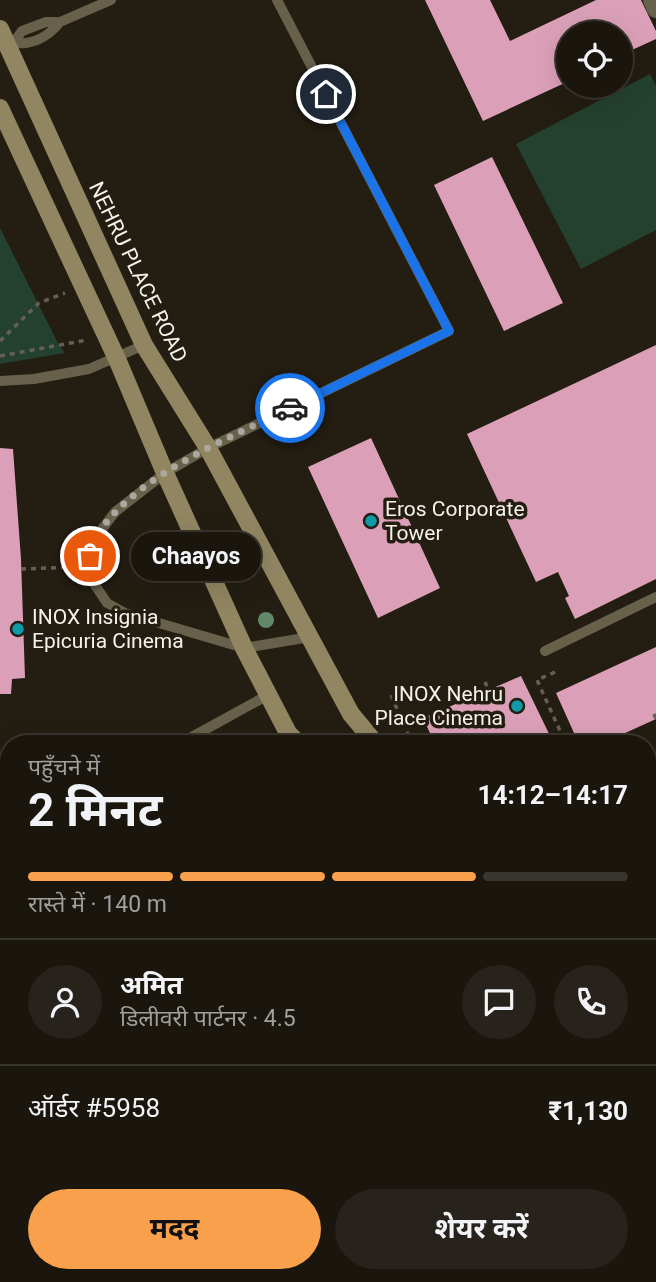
<!DOCTYPE html>
<html lang="hi">
<meta charset="utf-8">
<style>
body{margin:0;font-family:Roboto,"Noto Sans Devanagari",sans-serif;background:#27231c;color:#f1f3f6;height:100vh;display:flex;flex-direction:column;font-size:26px;white-space:nowrap}
*{box-sizing:border-box;margin:0}
p{font-size:23px;color:#9f9f9e}
.icon{flex:none;width:38px;height:38px;fill:none;stroke:currentColor;stroke-width:2;stroke-linecap:round;stroke-linejoin:round}
.map{position:relative;flex:1;overflow:hidden}
.panel{position:absolute;left:0px;top:735px;width:656px;height:548px;display:flex;flex-direction:column;background:#1a160e;border-radius:28px 28px 0 0;box-shadow:0 7px 28px #0002,0 0 0 2px #38352e}
.panel>*{flex:none}
.tools{position:absolute;left:556px;top:21px;display:grid;gap:14px}
.tools a{display:grid;place-items:center;width:77px;height:77px;border-radius:50%;background:#1a160e;box-shadow:0 7px 28px #0002,0 0 0 2px #38352e;font-size:35px}
.pin{position:absolute;display:grid;place-items:center;width:60px;height:60px;color:#fff;margin:-30px;border:4px solid #fff;border-radius:50%;box-shadow:0 2px 7px #0007}
.courier{position:absolute;display:grid;place-items:center;width:70px;height:70px;margin:-35px;border:5px solid #1a73e8;border-radius:50%;background:#fff;color:#222;box-shadow:0 2px 9px #0007}
.bubble{position:absolute;height:49px;border-radius:24px;background:#1a160e;box-shadow:0 7px 28px #0002,0 0 0 2px #38352e;font-size:23px;font-weight:700;line-height:49px;text-align:center}
.overview em{font-style:normal;font-weight:700}
.overview div{display:flex;flex-direction:column-reverse}
.overview{display:flex;align-items:center;justify-content:space-between;height:119px;padding:0 28px}
h1{font-size:46px;font-weight:700;line-height:52px}
.bar{display:grid;grid-template-columns:repeat(4,1fr);gap:10px 7px;align-content:center;height:84px;padding:0 28px}
.bar i{height:9px;border-radius:5px;background:#38352e}
.bar .on{background:#f8a04b}
.bar p{grid-column:span 4}
.line{display:flex;align-items:center;gap:18px;padding:0 28px;border-top:2px solid #38352e}
.line div{flex:1}
.round{display:grid;place-items:center;flex:none;width:74px;height:74px;border-radius:37px;background:#27231c}
.cta{display:flex;gap:14px;margin-top:auto;padding:14px 28px}
.cta a{flex:1;height:80px;border-radius:42px;background:#f8a04b;color:#111;font-size:28px;font-weight:700;line-height:80px;text-align:center}
.cta a+a{background:#27231c;color:#f1f3f6}
.map>svg:first-child{display:block}
.green{fill:#24412f}
.building{fill:#dba0b8}
.lines{fill:none;stroke-linecap:round;stroke-linejoin:round}
.path{stroke:#656056;stroke-width:3.5;stroke-dasharray:5 5;stroke-linecap:butt}
.lane{stroke:#67604a;stroke-width:10}
.street{stroke:#67604a;stroke-width:18}
.secondary{stroke:#918562;stroke-width:18}
.tree{fill:#618968}
.done{stroke:#aca79e;stroke-width:7;stroke-dasharray:0 12.6}
.route{stroke:#1a73e8;stroke-width:9}
.culture-dot{fill:#0f9aa8;stroke:#231d12;stroke-width:2.5}
.labels{text-anchor:middle;dominant-baseline:central;stroke-width:7;stroke-linejoin:round;paint-order:stroke}
.street-label{font-size:21px;fill:#f6f2ea;stroke:#231d12}
.poi-label{font-size:21px;fill:#f6f2ea;stroke:#231d12;text-anchor:start}
</style>
<div class="map">
<svg width="656" height="1282" viewBox="0 0 656 1282">
<rect width="100%" height="100%" fill="#231d12"/>
<path class="green" d="M650,74L656,86V230L581,269L516,144Z
M0,228L59,345L65,353L0,364Z
M656,1222V1282H653L648,1271V1227Z"/>
<path class="building" d="M425,0H490L510,41L596,0H641L656,31V39L621,55V33H569V81L483,121Z
M492,157L563,303L504,331L434,185Z
M656,345V579L575,619L565,598L569,596L558,572L536,582L467,434Z
M371,438L440,588L378,618L308,467Z
M0,448L13,449L21,559L25,678L12,679L11,694H0Z
M656,647V719L601,744H579L556,693Z
M521,676L554,744H435L423,718Z
M650,829L656,841V981L648,963V830Z
M648,1060L656,1079V1134L648,1138Z
M507,1274H528L532,1282H490Z"/>
<g class="lines">
<path class="path" d="M0,341L39,303L65,293
M0,356L87,340
M21,569L75,567
M555,672L537,680L566,744
M485,682L488,689
M391,695L412,744
M654,714L656,719
M656,755L650,759L656,771
M648,808L656,804"/>
<path class="lane" d="M277,0L449,331L208,448L165,473L115,512L99,533L90,556L91,579L107,603L125,613L244,648L310,637
M14,42L22,31L46,22H60L111,0
M8,43C15,42 20,44 26,43C40,41 52,32 60,22
M0,381L34,379L89,369L144,345
M545,651L656,597
M179,744L268,695
M0,817H9
M648,1022L656,1019
M648,1046L656,1064
M648,1199L656,1195
M276,1274L280,1282
M548,1274L552,1282"/>
<path class="street" d="M652,0L656,9"/>
<path class="secondary" d="M0,29L144,345L208,448L351,714L376,744
M0,108L117,359L165,473L244,648L288,733L299,744
M594,1274L598,1282
M633,1274L637,1282"/>
</g>
<circle class="tree" cx="266" cy="620" r="8"/>
<g class="lines">
<path class="done" d="M90,556C93,547 96,538 100,531C139,474 230,438 290,408"/>
<path class="route" d="M290,408L449,331L326,94"/>
</g>
<g class="culture-dot">
<circle cx="371" cy="521" r="7"/>
<circle cx="18" cy="629" r="7"/>
<circle cx="517" cy="706" r="7"/>
</g>
<g class="labels">
<g class="street-label">
<text transform="translate(138 272) rotate(64)">NEHRU PLACE ROAD</text>
</g>
<g class="poi-label">
<text x="385" y="509">Eros Corporate<tspan x="385" dy="24">Tower</tspan></text>
<text x="32" y="617">INOX Insignia<tspan x="32" dy="24">Epicuria Cinema</tspan></text>
<text x="503" y="694" text-anchor="end">INOX Nehru<tspan x="503" dy="24">Place Cinema</tspan></text>
</g>
</g>
</svg>
<div class="tools">
<a><svg class="icon" aria-label="locate" viewBox="0 0 24 24"><circle cx="12" cy="12" r="6"/><path d="M12 2v4M12 18v4M2 12h4M18 12h4"/></svg></a>
</div>
<div class="pin" style="left:90px;top:556px;background:#ea580c"><svg class="icon" aria-label="bag" viewBox="0 0 24 24"><path d="M5 8h14l-1 12H6zM9 8a3 3 0 0 1 6 0"/></svg></div>
<div class="pin" style="left:326px;top:94px;background:#1f2937"><svg class="icon" aria-label="home" viewBox="0 0 24 24"><path d="M3 11l9-7 9 7M6 9v11h12V9"/></svg></div>
<div class="courier" style="left:290px;top:408px"><svg class="icon" aria-label="car" viewBox="0 0 24 24"><path d="M5 17H2v-5l4-1 3-4h7l3 4 3 1v5h-3M9 17h6M6 11h13"/><circle cx="7" cy="17" r="2"/><circle cx="17" cy="17" r="2"/></svg></div>
<div class="bubble" style="left:131px;top:532px;width:130px">Chaayos</div>
<section class="panel">
<div class="overview"><div><h1>2 मिनट</h1><p>पहुँचने में</p></div><em>14:12–14:17</em></div>
<div class="bar"><i class="on"></i><i class="on"></i><i class="on"></i><i></i><p>रास्ते में · 140 m</p></div>
<div class="line" style="height:126px"><a class="round"><svg class="icon" aria-label="person" viewBox="0 0 24 24"><circle cx="12" cy="8" r="4"/><path d="M4 21q1-7 8-7t8 7"/></svg></a><div><b>अमित</b><p>डिलीवरी पार्टनर · 4.5</p></div><a class="round"><svg class="icon" aria-label="chat" viewBox="0 0 24 24"><path d="M4 5h16v11H9l-5 4z"/></svg></a><a class="round"><svg class="icon" aria-label="phone" viewBox="0 0 24 24"><path d="M5 4h4l2 5-3 2q2 4 5 5l2-3 5 2v4C11 20 4 13 5 4z"/></svg></a></div>
<div class="line" style="height:91px"><div>ऑर्डर #5958</div><b>₹1,130</b></div>
<div class="cta"><a>मदद</a><a>शेयर करें</a></div>
</section>
</div>
